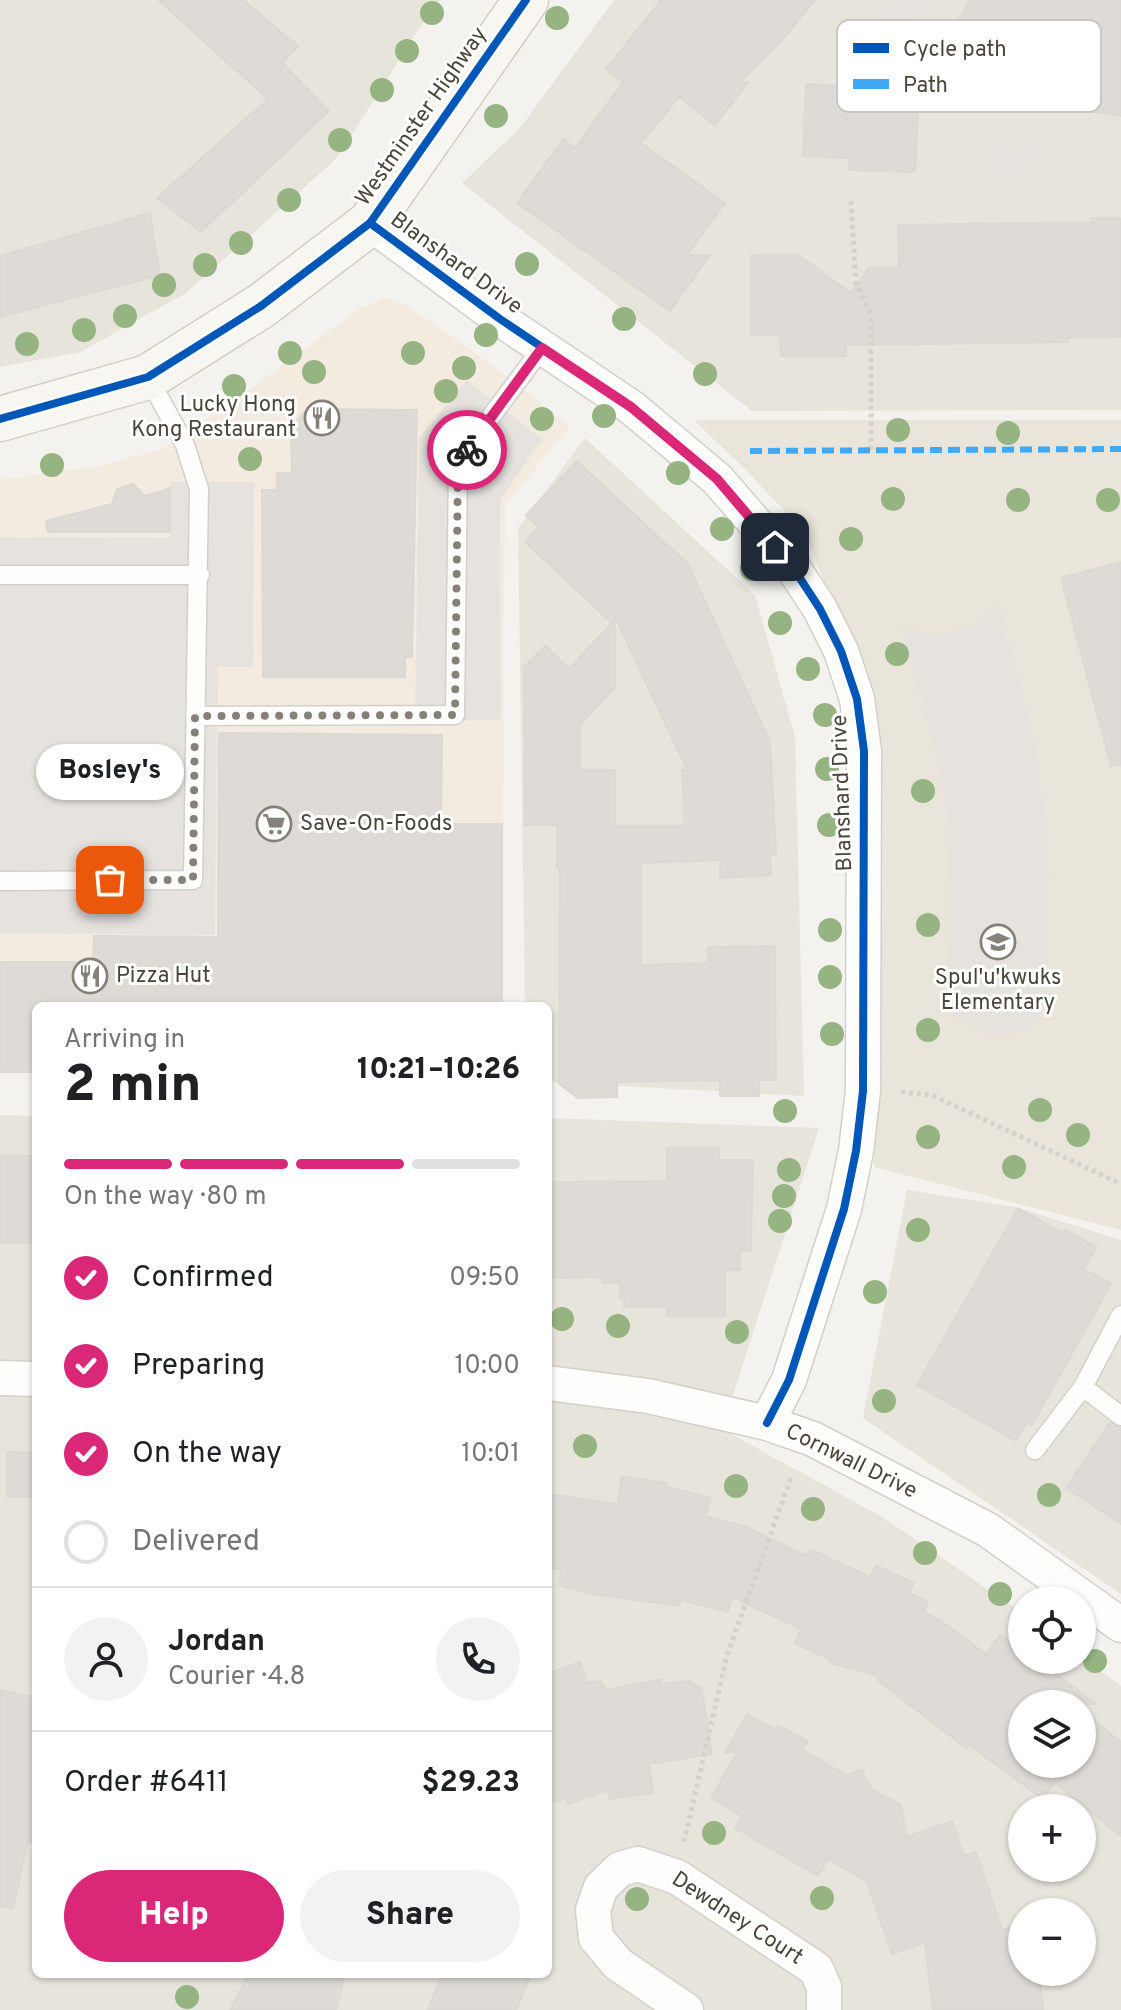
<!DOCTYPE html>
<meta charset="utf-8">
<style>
body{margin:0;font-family:Overpass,sans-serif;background:#f2f2f2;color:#202124;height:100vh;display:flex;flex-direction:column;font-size:30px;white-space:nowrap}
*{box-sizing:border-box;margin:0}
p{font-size:26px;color:#757577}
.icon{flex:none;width:44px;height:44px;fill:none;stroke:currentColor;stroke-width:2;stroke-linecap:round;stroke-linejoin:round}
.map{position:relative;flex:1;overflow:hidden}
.drawer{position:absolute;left:32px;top:1002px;width:520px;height:976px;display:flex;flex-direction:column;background:#fff;border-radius:12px;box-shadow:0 2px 6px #0004}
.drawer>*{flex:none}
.fabs{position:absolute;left:1008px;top:1586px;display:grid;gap:16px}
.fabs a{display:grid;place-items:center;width:88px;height:88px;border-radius:50%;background:#fff;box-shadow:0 2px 6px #0004;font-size:40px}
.pin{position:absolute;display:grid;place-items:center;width:68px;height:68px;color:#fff;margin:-34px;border-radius:16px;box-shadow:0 4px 12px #0006}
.courier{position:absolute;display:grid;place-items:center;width:80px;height:80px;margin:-40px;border:6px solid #db2777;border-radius:50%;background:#fff;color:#222;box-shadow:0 2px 10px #0007}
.bubble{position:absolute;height:56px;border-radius:28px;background:#fff;box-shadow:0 2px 6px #0004;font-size:26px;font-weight:800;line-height:56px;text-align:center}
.head em{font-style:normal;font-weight:800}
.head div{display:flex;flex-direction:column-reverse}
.head{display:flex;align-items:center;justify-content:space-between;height:136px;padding:0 32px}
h1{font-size:52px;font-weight:800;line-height:60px}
.bar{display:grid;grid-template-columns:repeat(4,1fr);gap:12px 8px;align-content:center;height:96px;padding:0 32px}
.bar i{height:10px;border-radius:6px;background:#e0e0e0}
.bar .active{background:#db2777}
.bar p{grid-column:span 4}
.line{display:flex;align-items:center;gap:20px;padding:0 32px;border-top:2px solid #e0e0e0}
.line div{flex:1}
.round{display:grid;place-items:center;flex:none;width:84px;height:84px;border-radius:42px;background:#f2f2f2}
ol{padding:0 32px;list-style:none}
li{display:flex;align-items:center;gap:24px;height:88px}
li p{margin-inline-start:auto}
li .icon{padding:8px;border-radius:50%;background:#db2777;color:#fff;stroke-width:4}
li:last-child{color:#757577}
li i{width:44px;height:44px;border:4px solid #e0e0e0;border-radius:50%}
.primary-button{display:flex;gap:16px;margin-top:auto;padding:16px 32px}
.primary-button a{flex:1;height:92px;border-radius:48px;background:#db2777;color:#fff;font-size:32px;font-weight:800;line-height:92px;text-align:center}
.primary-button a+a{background:#f2f2f2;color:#202124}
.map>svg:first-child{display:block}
.residential{fill:#e7e4dc;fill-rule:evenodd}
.commercial{fill:#f3ebdf}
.education{fill:#eae5da}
.parking{fill:#e6e3df}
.building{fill:#dedbd6;stroke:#dcd9d4;stroke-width:2;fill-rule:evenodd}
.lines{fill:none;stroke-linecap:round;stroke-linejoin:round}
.lane-casing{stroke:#d2d0cb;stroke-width:21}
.street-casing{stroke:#d2d0cb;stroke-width:37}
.secondary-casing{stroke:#d3cfc5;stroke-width:47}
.path{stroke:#d3d2cc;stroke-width:5;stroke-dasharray:4 4;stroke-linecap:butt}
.lane{stroke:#fdfdfc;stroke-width:18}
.street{stroke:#fdfdfc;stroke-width:34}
.secondary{stroke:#f7f6f1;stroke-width:44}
.quiet{stroke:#3fa9f5;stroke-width:6;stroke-dasharray:12 6;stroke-linecap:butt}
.cycleway-casing{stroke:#fff;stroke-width:13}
.cycleway{stroke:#0057b8;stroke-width:8}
.tree{fill:#96b382}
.done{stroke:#868178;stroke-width:8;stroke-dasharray:0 14.4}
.route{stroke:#db2777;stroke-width:10}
.labels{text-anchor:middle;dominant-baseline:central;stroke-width:6;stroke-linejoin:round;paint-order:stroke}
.street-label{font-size:22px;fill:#4b4439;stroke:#fff}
.poi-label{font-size:22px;fill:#4b4439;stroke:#fff;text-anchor:start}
.key{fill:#fff;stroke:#c9c7c4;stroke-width:2}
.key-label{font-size:22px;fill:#4b4439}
</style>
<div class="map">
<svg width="1121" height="2010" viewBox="0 0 1121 2010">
<rect width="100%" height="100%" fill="#f4f2ee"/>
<path class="residential" d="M0,0H440L429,13L337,158L186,293L80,352L0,367Z
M614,0H1121V410L752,411L462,183L520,128Z
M585,438L755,595L795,737L804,1096L548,1082V1006H525L518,528Z
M0,1115L36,1116V1974H548V1118L819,1128L722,1429L884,1518L1022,1613V1660H1082V1658L1121,1686V2010H0ZM1022,1704H1082V1764H1022ZM1022,1808H1082V1868H1022ZM1022,1912H1082V1972H1022Z
M907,1190L1015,1207L1121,1240V1594L863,1418Z"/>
<path class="commercial" d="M385,297L408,306L496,368L570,426L505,505L502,1006H36L0,1072V479L95,467L162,449L244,394L360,308Z"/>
<path class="education" d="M694,420H1121V1230L874,1167L877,718L805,533L747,471Z"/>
<path class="parking" d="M888,0H939L880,57L855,32Z
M983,145L1033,146V182L982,181Z
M467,380L542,439L500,501L501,720L415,721L419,438Z
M170,482H254L253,667H218L215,935L0,933V537L169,538Z
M998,601L1034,739L1045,818L1049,874L1047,1007L1018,1034L981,1033L949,1012L950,885L942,778L901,627L936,635L972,626Z"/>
<path class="building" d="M158,0H243L298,46L282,63L329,111L201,232L157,198L268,99Z
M661,0H815L783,39L739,83H748L715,125L679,97L641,143L725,203L687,255H710L670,311L517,203L563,139L575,148L623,82L606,69Z
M970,0H1121V116L1034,103L941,52Z
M851,73L920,76L915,172L849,170L850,158L803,156L806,84L850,86Z
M150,213L160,275L0,317V256Z
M1091,218H1121V337L1067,338L1068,342L846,345V356H781L780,335H751V255L797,254L851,293L869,268H899L898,225L1091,222Z
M307,409L417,410L412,657H405V677H263L262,490H277V473H292L291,428Z
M577,461L688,564L770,742L776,854L770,855L771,875L720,878V860L641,863V965L708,963V947L775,946L776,1080H759V1096H720V1080L617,1082V1097L578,1098L559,1084L560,868H557V825H525L524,667L545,646L569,669L612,623L525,542L538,527L526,515ZM615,617L687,770H682L685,826H615V770H580V724L615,688Z
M133,484L145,496L170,488V532H48L46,521L112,504L117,489Z
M1121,562V765L1111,766L1061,578Z
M219,733L442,735L441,824H502V1006H36V1072H0V962H93L94,936L218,937Z
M667,1148H719V1160H753L751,1251H740V1270H725V1316H667V1307H624V1298H620V1283H602V1277L548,1278V1182L667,1181Z
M0,1156H36V1243H0Z
M1018,1208L1063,1233L1065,1230L1097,1247L1084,1269L1111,1284L1032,1425L1027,1422L1016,1441L917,1385Z
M1110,1422L1121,1428V1524L1066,1488Z
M7,1452L36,1453V1497H7Z
M622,1476L666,1483L665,1486L711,1498L706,1516L747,1527L807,1556L810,1549L870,1577L876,1565L914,1583L909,1593L928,1602L923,1612L940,1620L986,1654L1000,1635L1022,1651V1660H1033L1043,1665L1097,1704H1022V1764H1082V1711L1121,1742V1836L1055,1783L1043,1799L969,1745L966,1748L877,1680V1676L829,1662L831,1660L795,1643L801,1629L732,1597L728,1612L681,1600L679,1606L586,1593L559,1585L561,1569H548V1494L618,1504Z
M580,1662L587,1683L600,1681L607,1690L661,1679L659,1684L690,1681L702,1690L712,1754L649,1764L653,1793L610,1799L608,1790L568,1804L567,1798L548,1804V1673Z
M0,1690L36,1698V1822L32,1842L28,1841L13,1908L0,1907Z
M747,1714L775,1730L778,1725L808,1741L803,1750L846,1775L862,1770L872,1790L901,1805L907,1837L952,1821L964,1856L976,1852L1002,1929L1022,1927V1972H1039L1043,2010H933L925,1943L892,1954L867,1882L828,1859L818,1876L735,1828L742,1816L711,1798L738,1751L725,1753Z
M249,1974H345L336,2010H230Z
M442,1974H531L516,2010H428Z"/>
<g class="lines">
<g class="lane-casing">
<path id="lane" d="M0,575H200
M195,716L455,715L458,461L542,348
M0,881L193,880L199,489L185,445L148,377
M1083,1387L1121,1416
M1035,1450L1083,1387L1121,1315"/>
</g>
<g class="street-casing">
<path id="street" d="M370,223L500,319L631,407L717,479L790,563L820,609L841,651L857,699L864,751L863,1091L856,1151L844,1209L789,1380L767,1423
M0,1378L36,1379
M548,1383L648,1396L767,1423L813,1439L988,1530L1121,1625
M686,2010L618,1964L596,1938L593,1910L601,1887L620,1869L638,1864L677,1877L816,1969L824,1987V2010"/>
</g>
<g class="secondary-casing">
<path id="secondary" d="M0,419L148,377L261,306L370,223L526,0"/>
</g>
<path class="path" d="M851,201L856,283L871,316V450
M901,1092L932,1095L1121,1184
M684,1842L727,1655L792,1475"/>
<use href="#lane" class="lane"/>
<use href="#street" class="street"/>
<use href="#secondary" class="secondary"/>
<path class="quiet" d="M750,451L1121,449"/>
<g class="cycleway-casing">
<path id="cycleway" d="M370,223L500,319L631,407L717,479L790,563L820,609L841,651L857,699L864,751L863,1091L856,1151L844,1209L789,1380L767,1423
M0,419L148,377L261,306L370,223L526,0"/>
</g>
<use href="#cycleway" class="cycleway"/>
</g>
<g class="tree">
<circle cx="432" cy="13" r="12"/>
<circle cx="557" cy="18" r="12"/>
<circle cx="407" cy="51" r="12"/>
<circle cx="382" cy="90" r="12"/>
<circle cx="496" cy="116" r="12"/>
<circle cx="340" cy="140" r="12"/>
<circle cx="289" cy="200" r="12"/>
<circle cx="241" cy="243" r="12"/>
<circle cx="527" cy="264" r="12"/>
<circle cx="205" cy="265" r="12"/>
<circle cx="164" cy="285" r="12"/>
<circle cx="125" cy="316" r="12"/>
<circle cx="624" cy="319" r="12"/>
<circle cx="84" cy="330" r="12"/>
<circle cx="486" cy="335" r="12"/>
<circle cx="27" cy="344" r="12"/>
<circle cx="290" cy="353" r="12"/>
<circle cx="413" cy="353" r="12"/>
<circle cx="464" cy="368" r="12"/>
<circle cx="314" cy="372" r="12"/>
<circle cx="705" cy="374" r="12"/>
<circle cx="234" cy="386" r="12"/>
<circle cx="446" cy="391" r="12"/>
<circle cx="604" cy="416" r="12"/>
<circle cx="542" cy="419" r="12"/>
<circle cx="898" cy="430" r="12"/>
<circle cx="1008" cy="433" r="12"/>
<circle cx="250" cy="459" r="12"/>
<circle cx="52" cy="465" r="12"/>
<circle cx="678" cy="473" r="12"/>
<circle cx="893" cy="499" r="12"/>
<circle cx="1018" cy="500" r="12"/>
<circle cx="1108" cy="500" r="12"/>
<circle cx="722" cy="529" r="12"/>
<circle cx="851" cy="539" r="12"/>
<circle cx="752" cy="569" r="12"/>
<circle cx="780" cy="623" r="12"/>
<circle cx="897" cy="654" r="12"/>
<circle cx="808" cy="669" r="12"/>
<circle cx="825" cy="715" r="12"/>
<circle cx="827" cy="769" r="12"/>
<circle cx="923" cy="791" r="12"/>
<circle cx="829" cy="825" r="12"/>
<circle cx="928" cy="925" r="12"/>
<circle cx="830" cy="930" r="12"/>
<circle cx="830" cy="977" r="12"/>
<circle cx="928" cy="1030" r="12"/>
<circle cx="832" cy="1034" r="12"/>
<circle cx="1040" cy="1110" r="12"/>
<circle cx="785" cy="1111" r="12"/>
<circle cx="1078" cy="1135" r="12"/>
<circle cx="928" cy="1137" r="12"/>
<circle cx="1014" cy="1167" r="12"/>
<circle cx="789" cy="1170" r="12"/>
<circle cx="784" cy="1196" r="12"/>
<circle cx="780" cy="1221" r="12"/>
<circle cx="918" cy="1230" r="12"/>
<circle cx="875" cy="1292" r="12"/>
<circle cx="562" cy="1319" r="12"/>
<circle cx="618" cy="1326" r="12"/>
<circle cx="737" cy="1332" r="12"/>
<circle cx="884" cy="1401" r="12"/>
<circle cx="585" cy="1446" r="12"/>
<circle cx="736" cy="1486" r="12"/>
<circle cx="1049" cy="1495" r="12"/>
<circle cx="813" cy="1509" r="12"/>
<circle cx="925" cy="1553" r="12"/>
<circle cx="1000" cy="1594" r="12"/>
<circle cx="1095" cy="1661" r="12"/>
<circle cx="714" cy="1833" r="12"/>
<circle cx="822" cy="1898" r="12"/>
<circle cx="637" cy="1899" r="12"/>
<circle cx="187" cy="1997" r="12"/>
</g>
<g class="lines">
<path class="done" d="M110,880H193L195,716L455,715L458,461L467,450"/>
<path class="route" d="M467,450L542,348L631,407L717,479L775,547"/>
</g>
<defs>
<g id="restaurant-ring" transform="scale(1.8)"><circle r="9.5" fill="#fff" stroke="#868178" stroke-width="1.5"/><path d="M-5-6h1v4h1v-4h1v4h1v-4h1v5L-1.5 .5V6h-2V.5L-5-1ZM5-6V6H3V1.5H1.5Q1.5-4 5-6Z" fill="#868178"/></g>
<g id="supermarket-ring" transform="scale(1.8)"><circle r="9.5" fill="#fff" stroke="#868178" stroke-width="1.5"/><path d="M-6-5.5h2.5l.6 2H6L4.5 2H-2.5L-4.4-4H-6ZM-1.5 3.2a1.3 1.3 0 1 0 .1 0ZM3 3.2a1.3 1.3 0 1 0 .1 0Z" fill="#868178"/></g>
<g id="school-ring" transform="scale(1.8)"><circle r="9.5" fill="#fff" stroke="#868178" stroke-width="1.5"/><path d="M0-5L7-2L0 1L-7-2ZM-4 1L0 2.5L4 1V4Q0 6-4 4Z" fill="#868178"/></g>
</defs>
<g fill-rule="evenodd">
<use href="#restaurant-ring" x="322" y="418"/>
<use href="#supermarket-ring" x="274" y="824"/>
<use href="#school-ring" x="998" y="942"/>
<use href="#restaurant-ring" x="90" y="976"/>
</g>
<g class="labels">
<g class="street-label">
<text transform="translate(422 117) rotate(-55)">Westminster Highway</text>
<text transform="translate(456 264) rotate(36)">Blanshard Drive</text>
<text transform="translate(843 793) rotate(-92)">Blanshard Drive</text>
<text transform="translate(851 1462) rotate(26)">Cornwall Drive</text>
<text transform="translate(737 1919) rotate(33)">Dewdney Court</text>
</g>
<g class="poi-label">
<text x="296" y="405" text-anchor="end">Lucky Hong<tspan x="296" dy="25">Kong Restaurant</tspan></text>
<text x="300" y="824">Save-On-Foods</text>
<text x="116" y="976">Pizza Hut</text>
<text x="998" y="978" text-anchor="middle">Spul'u'kwuks<tspan x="998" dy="25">Elementary</tspan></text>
</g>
</g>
<rect x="837" y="20" width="264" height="92" rx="12" class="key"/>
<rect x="853" y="43" width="36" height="10" fill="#0057b8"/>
<rect x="853" y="79" width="36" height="10" fill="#3fa9f5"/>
<g class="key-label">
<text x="903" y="56">Cycle path</text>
<text x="903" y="92">Path</text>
</g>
</svg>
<div class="fabs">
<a><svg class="icon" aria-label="locate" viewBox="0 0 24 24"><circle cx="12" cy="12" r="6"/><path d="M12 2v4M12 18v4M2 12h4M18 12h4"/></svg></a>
<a><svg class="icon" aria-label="layers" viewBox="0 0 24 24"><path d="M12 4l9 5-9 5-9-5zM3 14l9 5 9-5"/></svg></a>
<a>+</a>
<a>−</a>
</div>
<div class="pin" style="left:110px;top:880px;background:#ea580c"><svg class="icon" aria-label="bag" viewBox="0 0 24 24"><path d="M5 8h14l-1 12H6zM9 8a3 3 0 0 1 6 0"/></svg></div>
<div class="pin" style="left:775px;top:547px;background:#1f2937"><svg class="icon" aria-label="home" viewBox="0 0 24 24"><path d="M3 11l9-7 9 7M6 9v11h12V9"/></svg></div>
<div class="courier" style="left:467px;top:450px"><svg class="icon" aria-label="bike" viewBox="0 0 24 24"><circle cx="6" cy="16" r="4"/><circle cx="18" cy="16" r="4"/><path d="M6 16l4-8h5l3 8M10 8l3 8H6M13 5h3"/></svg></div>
<div class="bubble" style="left:36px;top:744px;width:148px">Bosley's</div>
<section class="drawer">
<div class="head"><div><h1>2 min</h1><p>Arriving in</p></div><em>10:21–10:26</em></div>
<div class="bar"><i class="active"></i><i class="active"></i><i class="active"></i><i></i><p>On the way · 80 m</p></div>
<ol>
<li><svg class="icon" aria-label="check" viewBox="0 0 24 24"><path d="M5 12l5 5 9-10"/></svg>Confirmed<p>09:50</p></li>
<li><svg class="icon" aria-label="check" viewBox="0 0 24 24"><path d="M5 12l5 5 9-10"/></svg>Preparing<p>10:00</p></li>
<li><svg class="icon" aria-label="check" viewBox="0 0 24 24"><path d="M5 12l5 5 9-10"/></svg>On the way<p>10:01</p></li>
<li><i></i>Delivered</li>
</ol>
<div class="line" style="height:144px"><a class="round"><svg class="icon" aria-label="person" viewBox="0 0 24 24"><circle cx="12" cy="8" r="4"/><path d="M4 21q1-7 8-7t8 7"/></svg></a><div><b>Jordan</b><p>Courier · 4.8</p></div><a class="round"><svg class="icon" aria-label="phone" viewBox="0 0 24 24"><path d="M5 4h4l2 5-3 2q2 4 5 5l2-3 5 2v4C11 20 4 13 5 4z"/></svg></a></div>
<div class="line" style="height:104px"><div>Order #6411</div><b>$29.23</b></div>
<div class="primary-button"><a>Help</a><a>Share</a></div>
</section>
</div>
